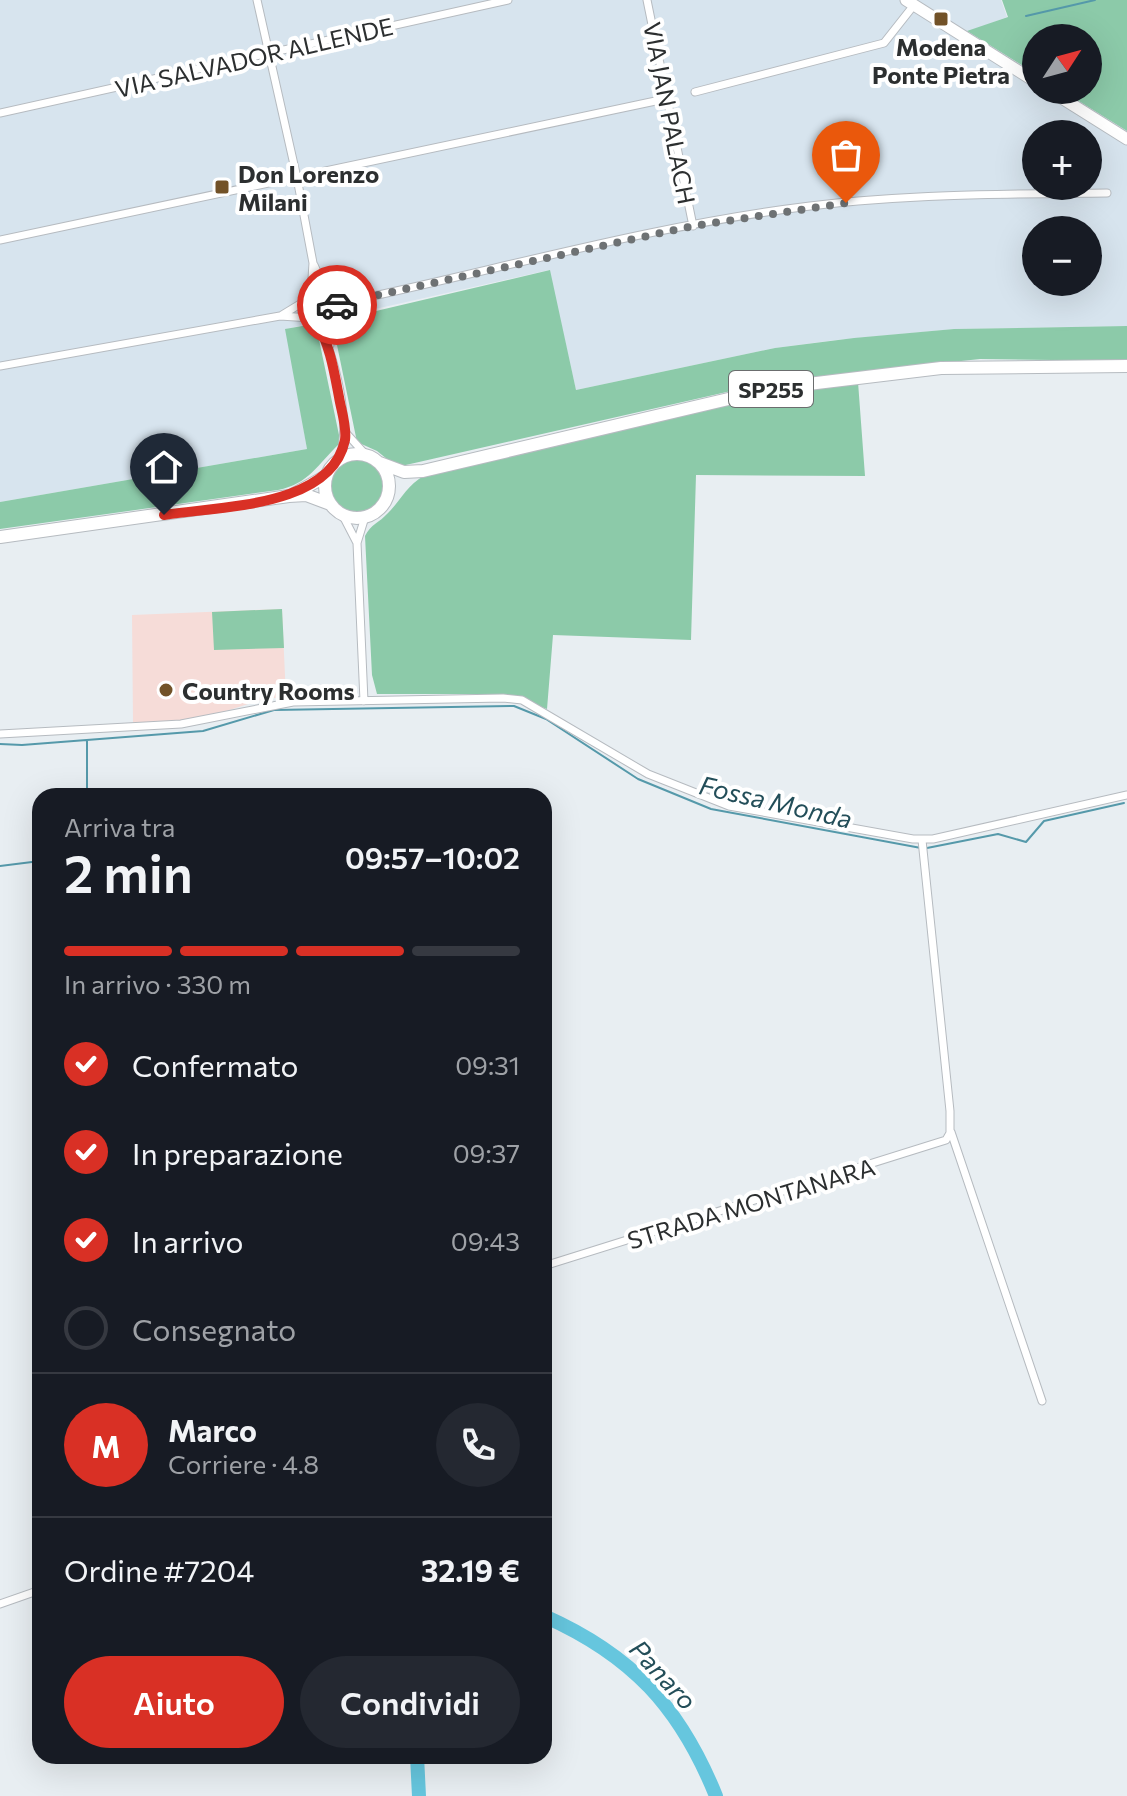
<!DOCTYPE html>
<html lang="it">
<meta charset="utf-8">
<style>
body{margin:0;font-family:Commissioner,sans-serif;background:#242831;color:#f1f3f6;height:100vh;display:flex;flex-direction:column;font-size:30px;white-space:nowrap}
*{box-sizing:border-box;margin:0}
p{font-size:26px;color:#9ea1a6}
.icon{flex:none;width:44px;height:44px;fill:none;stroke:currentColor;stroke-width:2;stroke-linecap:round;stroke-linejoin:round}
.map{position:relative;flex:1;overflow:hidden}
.sheet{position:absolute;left:32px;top:788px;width:520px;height:976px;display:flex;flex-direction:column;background:#171b24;border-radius:24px;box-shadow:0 8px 32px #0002}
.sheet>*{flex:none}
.needle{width:52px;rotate:54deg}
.fabs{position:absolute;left:1022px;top:24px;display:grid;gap:16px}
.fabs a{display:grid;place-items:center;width:80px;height:80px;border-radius:50%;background:#171b24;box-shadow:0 8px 32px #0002;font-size:40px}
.pin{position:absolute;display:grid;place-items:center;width:68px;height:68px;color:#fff;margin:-82px -34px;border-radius:50% 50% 50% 0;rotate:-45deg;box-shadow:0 0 8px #0007}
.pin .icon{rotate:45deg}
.courier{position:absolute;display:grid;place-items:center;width:80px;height:80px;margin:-40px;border:6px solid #d93025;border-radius:50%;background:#fff;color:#222;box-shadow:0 2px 10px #0007}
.headline em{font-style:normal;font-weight:600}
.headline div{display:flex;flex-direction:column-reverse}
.headline{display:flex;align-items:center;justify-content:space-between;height:136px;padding:0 32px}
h1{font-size:52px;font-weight:600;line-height:60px}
.bar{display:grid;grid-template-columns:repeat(4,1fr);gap:12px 8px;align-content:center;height:96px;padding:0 32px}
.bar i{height:10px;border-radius:6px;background:#363941}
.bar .selected{background:#d93025}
.bar p{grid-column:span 4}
.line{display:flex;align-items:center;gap:20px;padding:0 32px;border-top:2px solid #363941}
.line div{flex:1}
.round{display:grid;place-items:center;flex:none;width:84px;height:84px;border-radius:42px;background:#242831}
ol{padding:0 32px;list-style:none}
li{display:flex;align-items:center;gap:24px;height:88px}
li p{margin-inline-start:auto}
li .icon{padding:8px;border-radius:50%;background:#d93025;color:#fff;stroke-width:4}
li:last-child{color:#9ea1a6}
li i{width:44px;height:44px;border:4px solid #363941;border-radius:50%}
.cta{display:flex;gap:16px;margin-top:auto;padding:16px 32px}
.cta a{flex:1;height:92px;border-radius:48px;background:#d93025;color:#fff;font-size:32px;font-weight:600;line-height:92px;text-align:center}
.cta a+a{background:#242831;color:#f1f3f6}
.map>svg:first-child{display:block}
.commercial{fill:#f6dcd8}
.built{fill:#d7e4ee;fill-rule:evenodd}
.green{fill:#8ccaa9}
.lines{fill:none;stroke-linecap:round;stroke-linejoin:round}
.stream{stroke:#59a;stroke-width:2}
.river{stroke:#66c6de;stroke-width:14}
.street-casing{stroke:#b6bbc0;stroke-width:9}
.secondary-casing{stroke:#b6bbc0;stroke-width:13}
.primary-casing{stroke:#b6bbc0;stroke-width:14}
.street{stroke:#fff;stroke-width:7}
.secondary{stroke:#fff;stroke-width:11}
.primary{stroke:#fff;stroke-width:12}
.done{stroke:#6e7274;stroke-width:8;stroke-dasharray:0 14.4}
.route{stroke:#d93025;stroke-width:10}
.poi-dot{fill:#725228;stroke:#fff;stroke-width:3}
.labels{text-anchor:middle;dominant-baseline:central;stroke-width:8;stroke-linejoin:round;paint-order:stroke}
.shield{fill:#fff;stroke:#6b6d6e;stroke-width:2}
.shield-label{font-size:22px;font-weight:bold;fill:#2c2f30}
.poi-label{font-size:24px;font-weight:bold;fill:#2c2f30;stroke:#fff;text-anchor:start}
.street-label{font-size:24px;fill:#2c2f30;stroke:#fff}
.water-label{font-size:26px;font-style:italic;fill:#234e59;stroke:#fff}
</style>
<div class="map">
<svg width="1127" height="1796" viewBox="0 0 1127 1796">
<rect width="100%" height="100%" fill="#e8eef2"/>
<path class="commercial" d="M282,609L286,698H267L204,718L133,724L132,615Z"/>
<path class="built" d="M0,0H1001L1007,17L968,32L1036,74V90H1061L1127,131V326L954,329L836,340L775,348L576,390L549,270L286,329L307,449L0,502ZM1036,134H1088V186H1036ZM1036,230H1088V282H1036Z"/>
<path class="green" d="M1002,0H1127V131L1061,90H1088V38H1036V74L967,31L1008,17Z
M550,270L576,390L775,348L854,338L954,329L1127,326V361L980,359L775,381L397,467L377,451L357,442L337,345V324L342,319Z
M308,325L317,330L339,435V444C318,464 309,484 278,490L0,529V502L307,449L285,329Z
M858,382L865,476L696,475L691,640L553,635L547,709L506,694H377L372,675L365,536C371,524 379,523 388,513C402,499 406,486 425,475L749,399Z
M330 486a27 27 0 1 1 54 0a27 27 0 1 1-54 0Z
M282,609L284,648L214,650L212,612Z"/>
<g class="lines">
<path class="stream" d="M1026,16L1095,0
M0,744L22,745L203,731L274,710L514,706L546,719L638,779L711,809L921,848
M87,796V741
M927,848L998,834L1026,842L1044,821L1124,803
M0,866L40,861"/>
<path class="river" d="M544,1616C632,1655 680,1707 716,1796
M417,1756L419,1796"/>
<g class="street-casing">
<path id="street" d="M257,0L297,178L313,263L311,294
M647,0L693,226
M695,92L884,43L914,5
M0,113L508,0
M0,240L665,99
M314,265C327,295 330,297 363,297
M326,291L318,290L307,298L306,310L314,320L333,317L337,305L332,295
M336,312L369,297C515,265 662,224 810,206C909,194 1007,194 1107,193
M282,315L305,301
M316,321C335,354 352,423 339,459
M330,345L331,318
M0,366L280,316L311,318
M346,433L366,455
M342,514L357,543
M364,701L357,543L365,517
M0,734L181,724L293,702L503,698L522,700L648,774L729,806L913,839H933L1127,795
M951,1132L1042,1401
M544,1266L946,1140L950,1133V1111L922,840
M0,1604L40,1590"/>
</g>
<g class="secondary-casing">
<path id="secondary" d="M906,0L1036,82
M1049,90L1127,139"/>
</g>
<g class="primary-casing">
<path id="primary" d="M325 486a32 32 0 1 1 64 0a32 32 0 1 1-64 0Z
M380,463L404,472L423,471L775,388L941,368L1127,366
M294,494L326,476
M0,537L289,496L306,495L330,504"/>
</g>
<use href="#street" class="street"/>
<use href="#secondary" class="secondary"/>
<use href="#primary" class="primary"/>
</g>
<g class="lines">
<path class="done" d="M337,305L332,295L369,297L693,226L846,203"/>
<path class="route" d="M164,515C220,506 331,508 345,440C347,426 341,410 339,397C334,371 330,345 316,321L333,317L337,305"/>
</g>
<g class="poi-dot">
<rect x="933" y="11" width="16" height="16" rx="4"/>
<rect x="214" y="179" width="16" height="16" rx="4"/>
<circle cx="166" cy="690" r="8"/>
</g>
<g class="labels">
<rect class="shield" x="729" y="371" width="84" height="36" rx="6"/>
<g class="shield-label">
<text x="771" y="389">SP255</text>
</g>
<g class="poi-label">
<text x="941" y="46" text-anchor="middle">Modena<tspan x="941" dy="28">Ponte Pietra</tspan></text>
<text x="238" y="173">Don Lorenzo<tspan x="238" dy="28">Milani</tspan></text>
<text x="182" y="690">Country Rooms</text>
</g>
<g class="street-label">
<text transform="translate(254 57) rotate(-13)">VIA SALVADOR ALLENDE</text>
<text transform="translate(670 113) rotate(79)">VIA JAN PALACH</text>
<text transform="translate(751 1203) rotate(-17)">STRADA MONTANARA</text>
</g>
<g class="water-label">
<text transform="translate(776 801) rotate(13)">Fossa Monda</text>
<text transform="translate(664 1674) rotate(47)">Panaro</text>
</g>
</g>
</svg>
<div class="fabs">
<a><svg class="needle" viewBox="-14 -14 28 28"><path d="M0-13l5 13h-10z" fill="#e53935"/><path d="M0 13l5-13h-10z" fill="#9ea1a6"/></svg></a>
<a>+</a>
<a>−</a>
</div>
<div class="pin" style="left:846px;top:203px;background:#ea580c"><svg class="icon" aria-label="bag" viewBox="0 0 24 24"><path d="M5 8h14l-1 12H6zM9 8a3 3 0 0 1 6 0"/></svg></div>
<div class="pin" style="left:164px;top:515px;background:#1f2937"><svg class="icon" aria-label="home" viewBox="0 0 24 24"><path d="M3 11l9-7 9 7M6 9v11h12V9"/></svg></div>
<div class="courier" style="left:337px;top:305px"><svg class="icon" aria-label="car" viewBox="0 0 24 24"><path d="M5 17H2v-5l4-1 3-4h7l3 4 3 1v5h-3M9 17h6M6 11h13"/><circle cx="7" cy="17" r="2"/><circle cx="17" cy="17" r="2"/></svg></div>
<section class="sheet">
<div class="headline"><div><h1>2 min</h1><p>Arriva tra</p></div><em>09:57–10:02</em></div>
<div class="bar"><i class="selected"></i><i class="selected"></i><i class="selected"></i><i></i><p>In arrivo · 330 m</p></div>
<ol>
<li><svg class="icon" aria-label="check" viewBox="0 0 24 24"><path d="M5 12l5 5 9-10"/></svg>Confermato<p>09:31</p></li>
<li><svg class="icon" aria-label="check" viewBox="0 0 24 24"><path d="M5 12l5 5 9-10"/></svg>In preparazione<p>09:37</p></li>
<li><svg class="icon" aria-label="check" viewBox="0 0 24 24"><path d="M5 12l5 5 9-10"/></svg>In arrivo<p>09:43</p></li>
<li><i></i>Consegnato</li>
</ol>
<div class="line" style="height:144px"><b class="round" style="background:#d93025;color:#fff">M</b><div><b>Marco</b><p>Corriere · 4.8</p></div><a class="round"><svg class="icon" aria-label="phone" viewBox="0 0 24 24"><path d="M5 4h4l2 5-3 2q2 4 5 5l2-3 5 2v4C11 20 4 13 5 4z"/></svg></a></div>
<div class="line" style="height:104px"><div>Ordine #7204</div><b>32.19 €</b></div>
<div class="cta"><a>Aiuto</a><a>Condividi</a></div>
</section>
</div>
